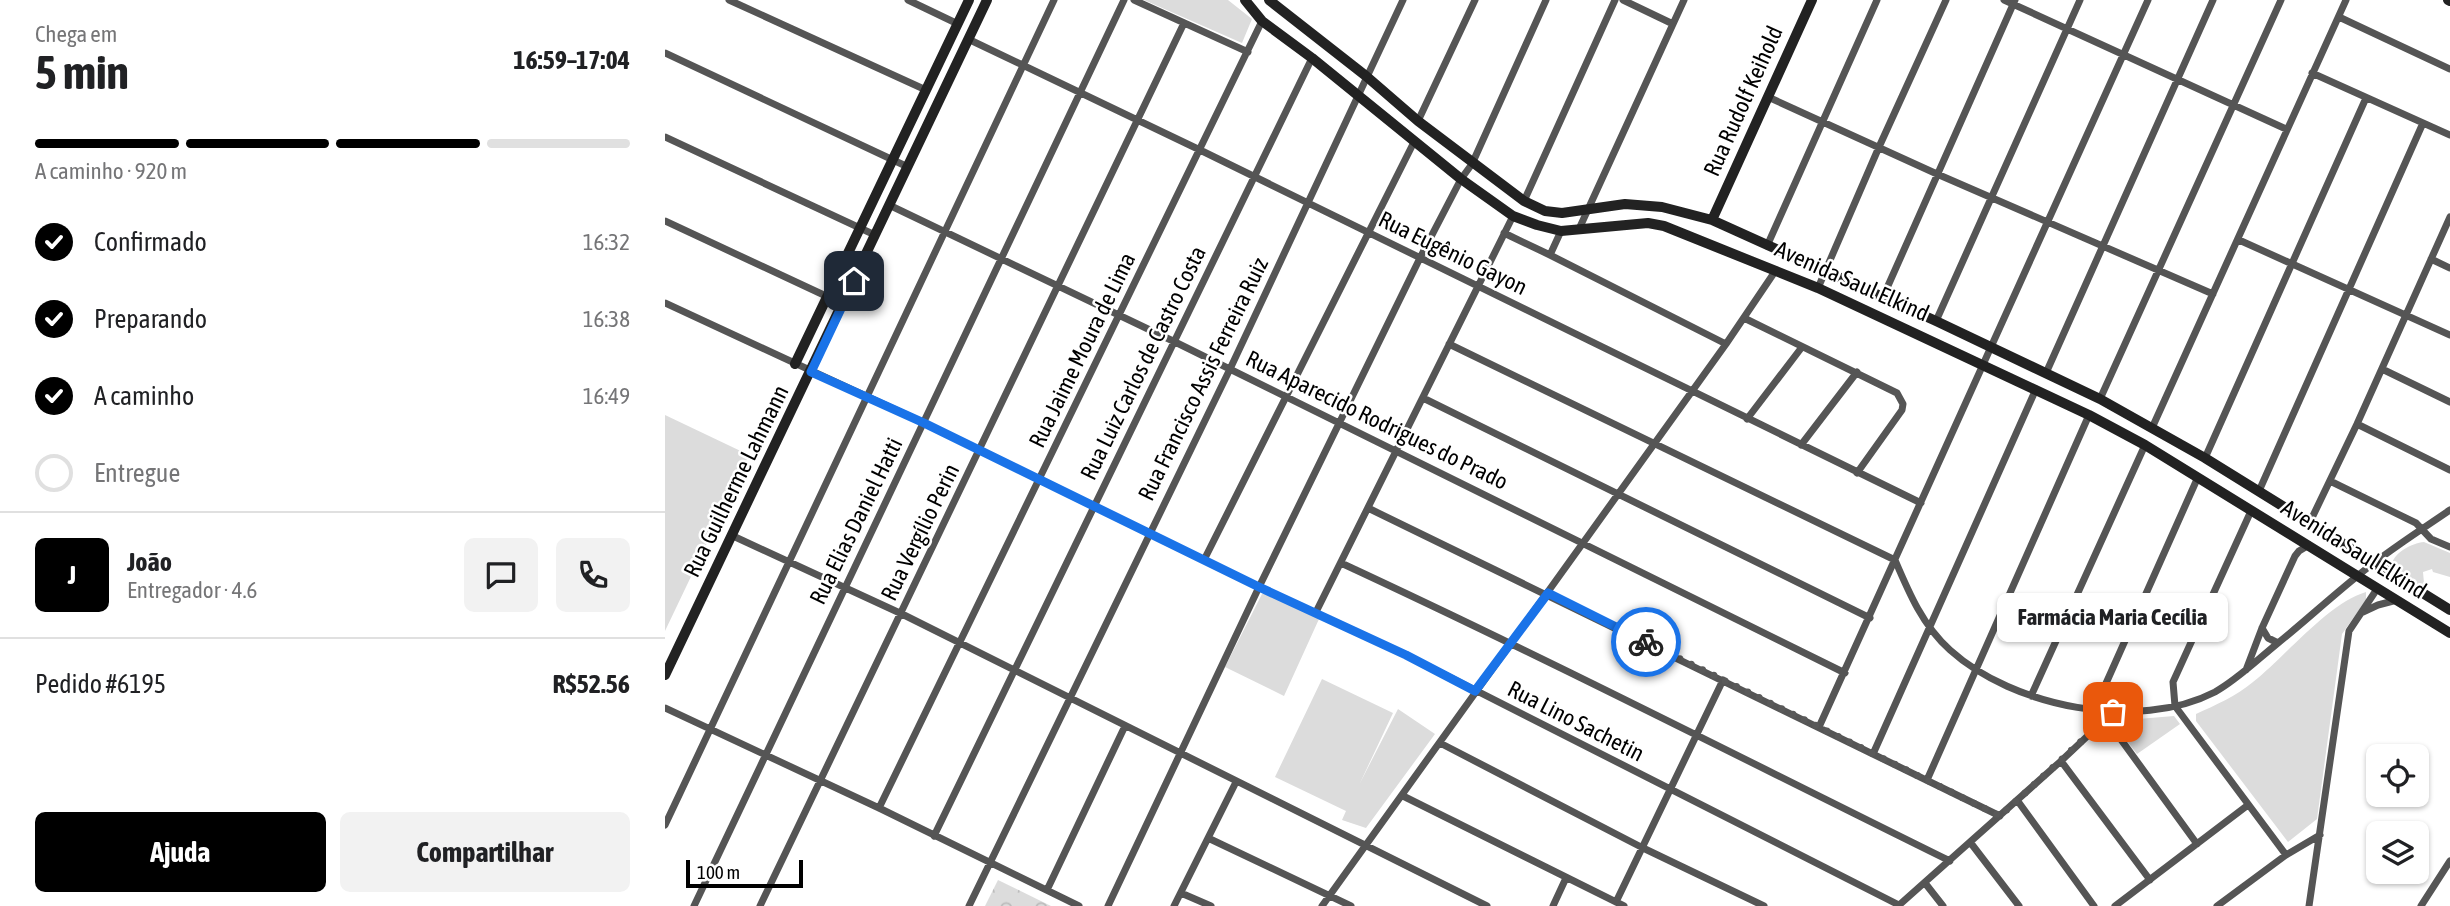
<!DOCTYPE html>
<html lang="pt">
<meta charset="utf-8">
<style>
body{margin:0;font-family:"Asap Condensed",sans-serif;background:#f2f2f2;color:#202124;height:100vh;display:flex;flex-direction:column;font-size:26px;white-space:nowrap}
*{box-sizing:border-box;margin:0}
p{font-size:23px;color:#757577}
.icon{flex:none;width:38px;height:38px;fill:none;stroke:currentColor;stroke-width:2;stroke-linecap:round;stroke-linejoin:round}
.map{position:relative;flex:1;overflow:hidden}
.sheet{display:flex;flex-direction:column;background:#fff;width:665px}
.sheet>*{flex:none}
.controls{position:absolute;left:1701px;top:744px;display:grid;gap:14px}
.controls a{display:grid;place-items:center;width:63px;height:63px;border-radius:10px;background:#fff;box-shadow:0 2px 5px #0004;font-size:35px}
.scale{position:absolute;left:21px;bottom:18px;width:117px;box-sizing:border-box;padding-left:7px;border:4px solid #000;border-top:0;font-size:19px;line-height:24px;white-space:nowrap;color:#000;-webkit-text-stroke:5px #fff;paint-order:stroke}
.pin{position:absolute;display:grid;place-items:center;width:60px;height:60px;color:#fff;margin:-30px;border-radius:14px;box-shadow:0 4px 10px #0006}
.courier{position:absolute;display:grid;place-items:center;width:70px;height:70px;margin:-35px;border:5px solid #1a73e8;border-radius:50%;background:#fff;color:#222;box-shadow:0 2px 9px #0007}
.bubble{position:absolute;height:49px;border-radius:10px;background:#fff;box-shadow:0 2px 5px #0004;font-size:23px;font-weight:700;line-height:49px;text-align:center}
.overview em{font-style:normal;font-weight:700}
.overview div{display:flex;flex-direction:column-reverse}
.overview{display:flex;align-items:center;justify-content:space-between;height:119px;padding:0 35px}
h1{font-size:46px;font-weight:700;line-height:52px}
.bar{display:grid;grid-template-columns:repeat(4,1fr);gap:10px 7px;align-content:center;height:84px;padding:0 35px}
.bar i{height:9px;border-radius:5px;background:#e0e0e0}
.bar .current{background:#000}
.bar p{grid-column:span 4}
.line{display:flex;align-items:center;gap:18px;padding:0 35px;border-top:2px solid #e0e0e0}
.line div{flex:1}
.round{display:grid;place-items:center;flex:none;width:74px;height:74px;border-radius:10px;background:#f2f2f2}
ol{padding:0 35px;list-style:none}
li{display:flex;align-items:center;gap:21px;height:77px}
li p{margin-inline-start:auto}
li .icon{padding:7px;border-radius:50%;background:#000;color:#fff;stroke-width:4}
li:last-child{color:#757577}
li i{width:38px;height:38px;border:4px solid #e0e0e0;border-radius:50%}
.action{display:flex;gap:14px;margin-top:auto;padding:14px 35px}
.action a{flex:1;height:80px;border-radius:10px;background:#000;color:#fff;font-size:28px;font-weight:700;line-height:80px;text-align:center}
.action a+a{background:#f2f2f2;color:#202124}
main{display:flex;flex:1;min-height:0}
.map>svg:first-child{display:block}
.forest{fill:url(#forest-crowns)}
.park{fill:#dcdcdc}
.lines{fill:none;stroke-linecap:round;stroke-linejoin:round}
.street{stroke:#555;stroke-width:7}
.secondary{stroke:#222;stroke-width:10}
.done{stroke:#595959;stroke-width:7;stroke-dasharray:0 12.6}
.route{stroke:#1a73e8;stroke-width:9}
.labels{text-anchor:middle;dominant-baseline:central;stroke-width:5;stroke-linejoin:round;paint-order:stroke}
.street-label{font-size:23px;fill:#000;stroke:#fff}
</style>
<main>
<section class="sheet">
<div class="overview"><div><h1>5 min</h1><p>Chega em</p></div><em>16:59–17:04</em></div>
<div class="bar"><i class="current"></i><i class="current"></i><i class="current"></i><i></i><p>A caminho · 920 m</p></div>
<ol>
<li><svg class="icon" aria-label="check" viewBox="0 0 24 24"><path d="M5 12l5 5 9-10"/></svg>Confirmado<p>16:32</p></li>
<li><svg class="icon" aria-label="check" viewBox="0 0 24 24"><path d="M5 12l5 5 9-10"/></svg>Preparando<p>16:38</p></li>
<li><svg class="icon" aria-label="check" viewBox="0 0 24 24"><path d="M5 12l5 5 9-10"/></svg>A caminho<p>16:49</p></li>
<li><i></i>Entregue</li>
</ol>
<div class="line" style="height:126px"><b class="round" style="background:#000;color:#fff">J</b><div><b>João</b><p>Entregador · 4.6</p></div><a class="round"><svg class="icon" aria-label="chat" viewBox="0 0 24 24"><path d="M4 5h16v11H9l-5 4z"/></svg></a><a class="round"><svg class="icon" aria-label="phone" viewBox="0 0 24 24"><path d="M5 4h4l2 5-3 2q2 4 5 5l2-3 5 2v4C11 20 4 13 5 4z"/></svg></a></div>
<div class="line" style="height:91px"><div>Pedido #6195</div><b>R$52.56</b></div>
<div class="action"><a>Ajuda</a><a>Compartilhar</a></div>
</section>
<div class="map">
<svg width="1785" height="906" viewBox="0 0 1785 906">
<defs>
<pattern id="forest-crowns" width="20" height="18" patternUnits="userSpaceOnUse" patternTransform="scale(1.75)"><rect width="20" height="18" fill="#dcdcdc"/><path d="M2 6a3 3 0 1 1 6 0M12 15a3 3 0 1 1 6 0" fill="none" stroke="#bbb"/></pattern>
</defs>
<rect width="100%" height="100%" fill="#fff"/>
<path class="forest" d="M333,880L386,906H320Z"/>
<path class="park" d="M479,0H563L587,19L577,43Z
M0,415L84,455L0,631Z
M1759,542L1785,553V577L1768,572L1767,569L1758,572L1759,583L1756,587L1727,569C1724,555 1746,543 1759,542Z
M1701,592V600L1677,634L1652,819L1623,842L1531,721V714C1551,705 1571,696 1588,682C1620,657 1663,603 1701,592Z
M604,593L654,619L619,696L560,667L597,594Z
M657,679L728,713L695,783L733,709L770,734L701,828L677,820L681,811L610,777Z
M1509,716L1515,724L1472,754L1453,729L1473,719Z"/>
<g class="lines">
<path class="street" d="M64,0L261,90
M243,0L293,24
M469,0L583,52
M958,0L1008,24
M1339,0L1621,129
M1674,17L1785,69
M303,39L535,150L1256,503
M0,53L243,167
M1647,73L1785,135
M1103,97L1272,174L1548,294
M753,121L810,0
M0,137L210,235
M859,201L950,0
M224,205L508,341L1180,673
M0,221L161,296
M914,229L1019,0
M839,233L885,255L1061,344
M1574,240L1785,335
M1102,246L1212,0
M885,255L896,231
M1766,259L1785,268
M1153,288L1214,147L1281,0
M1218,297L1350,0
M0,303L259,423L594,587L741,655L1234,905
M1079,318L1232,393L1238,404L1237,410L1192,473
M1271,321L1415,0
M784,344L1230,560
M1717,369L1785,402
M1381,373L1548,0
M758,398L1205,618
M1435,399L1616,0
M1082,419L1137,347
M1692,424L1785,470
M1487,428L1681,0
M1136,445L1192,372
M1540,458L1701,98
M1665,481L1751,523L1766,539L1785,547
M1594,491L1758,123
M703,508L1335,816
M1586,511L1508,682L1510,706L1621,855
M1645,522L1692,424L1785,217
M68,536L237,614L822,906
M539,560L749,142
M1230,560C1244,593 1258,626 1285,650C1348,707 1473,732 1550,692C1573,679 1592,660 1613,643C1639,622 1664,599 1690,578C1719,553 1753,532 1785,510
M676,563C881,658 1082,761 1285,861
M651,612L848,216
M1698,612L1713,605L1732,600
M1597,628L1603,638L1613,643
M1581,670L1597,628L1630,556L1634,551L1644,545
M1366,696L1480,445
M0,708L214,808L414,906
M1430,708L1533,477
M1441,719L1532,844
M1154,727L1483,0
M775,743L978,848L1099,906
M1208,754L1371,389
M1396,761L1485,880
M1262,780L1424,415
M738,796L959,906
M1352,800L1429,906
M214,808L597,21
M0,825L389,0
M269,836L647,58
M543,838L686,906
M1305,842L1354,906
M1260,883L1278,906
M382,890L460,726
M516,893L546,906
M951,902L1058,680
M29,906L459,0
M95,906L519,23
M304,906L565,369L738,0
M443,906L594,587L755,258L796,179L807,164L881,0
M509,906L571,782
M657,906L1061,344L1111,270
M888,906L901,878
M1233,906L1396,761L1448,712
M1450,906L1583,805
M1552,906L1621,855L1655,835
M1644,906L1684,631L1712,589
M1756,906L1785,861"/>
<path class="secondary" d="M580,0L597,21L647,58L796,179L848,216L872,225L896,231L983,223L999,226L1153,288L1424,415L1480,445L1785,633
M604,0L701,76L753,121L859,201L880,211L897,213L960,204L997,207L1047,220L1271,321L1435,399L1540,458L1785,610
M1783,0L1785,1
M1047,220L1147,0
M130,364L304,0
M0,675L322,0"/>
</g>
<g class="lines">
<path class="done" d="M981,642L1335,816L1448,712"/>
<path class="route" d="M189,281L146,372L259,423L594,587L741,655L810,691L883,593L981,642"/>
</g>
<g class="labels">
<g class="street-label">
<text transform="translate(1078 101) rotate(-66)">Rua Rudolf Keihold</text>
<text transform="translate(788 253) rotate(26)">Rua Eugênio Gayon</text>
<text transform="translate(1187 281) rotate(24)">Avenida Saul Elkind</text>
<text transform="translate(417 350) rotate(-64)">Rua Jaime Moura de Lima</text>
<text transform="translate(478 363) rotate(-64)">Rua Luiz Carlos de Castro Costa</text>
<text transform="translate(538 379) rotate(-64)">Rua Francisco Assis Ferreira Ruiz</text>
<text transform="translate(712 420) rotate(26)">Rua Aparecido Rodrigues do Prado</text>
<text transform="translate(71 481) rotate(-64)">Rua Guilherme Lahmann</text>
<text transform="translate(191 521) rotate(-64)">Rua Elias Daniel Hatti</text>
<text transform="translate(255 532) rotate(-64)">Rua Vergílio Perin</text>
<text transform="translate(1689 549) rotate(32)">Avenida Saul Elkind</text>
<text transform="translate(911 721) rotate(27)">Rua Lino Sachetin</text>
</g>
</g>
</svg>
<div class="controls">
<a><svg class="icon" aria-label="locate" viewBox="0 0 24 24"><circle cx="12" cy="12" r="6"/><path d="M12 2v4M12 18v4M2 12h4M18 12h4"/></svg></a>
<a><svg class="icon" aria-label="layers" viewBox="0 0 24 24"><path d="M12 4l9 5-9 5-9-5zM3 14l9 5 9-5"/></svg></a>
</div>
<div class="scale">100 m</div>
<div class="pin" style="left:1448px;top:712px;background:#ea580c"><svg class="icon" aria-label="bag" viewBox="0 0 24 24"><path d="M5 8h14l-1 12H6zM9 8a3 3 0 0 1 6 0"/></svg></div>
<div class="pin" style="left:189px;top:281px;background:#1f2937"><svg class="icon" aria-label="home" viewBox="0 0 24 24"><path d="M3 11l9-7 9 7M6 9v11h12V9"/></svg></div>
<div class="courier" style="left:981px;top:642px"><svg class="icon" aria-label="bike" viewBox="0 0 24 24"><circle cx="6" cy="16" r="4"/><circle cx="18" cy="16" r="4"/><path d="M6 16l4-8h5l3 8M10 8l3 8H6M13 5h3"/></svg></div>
<div class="bubble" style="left:1332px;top:593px;width:231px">Farmácia Maria Cecília</div>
</div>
</main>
